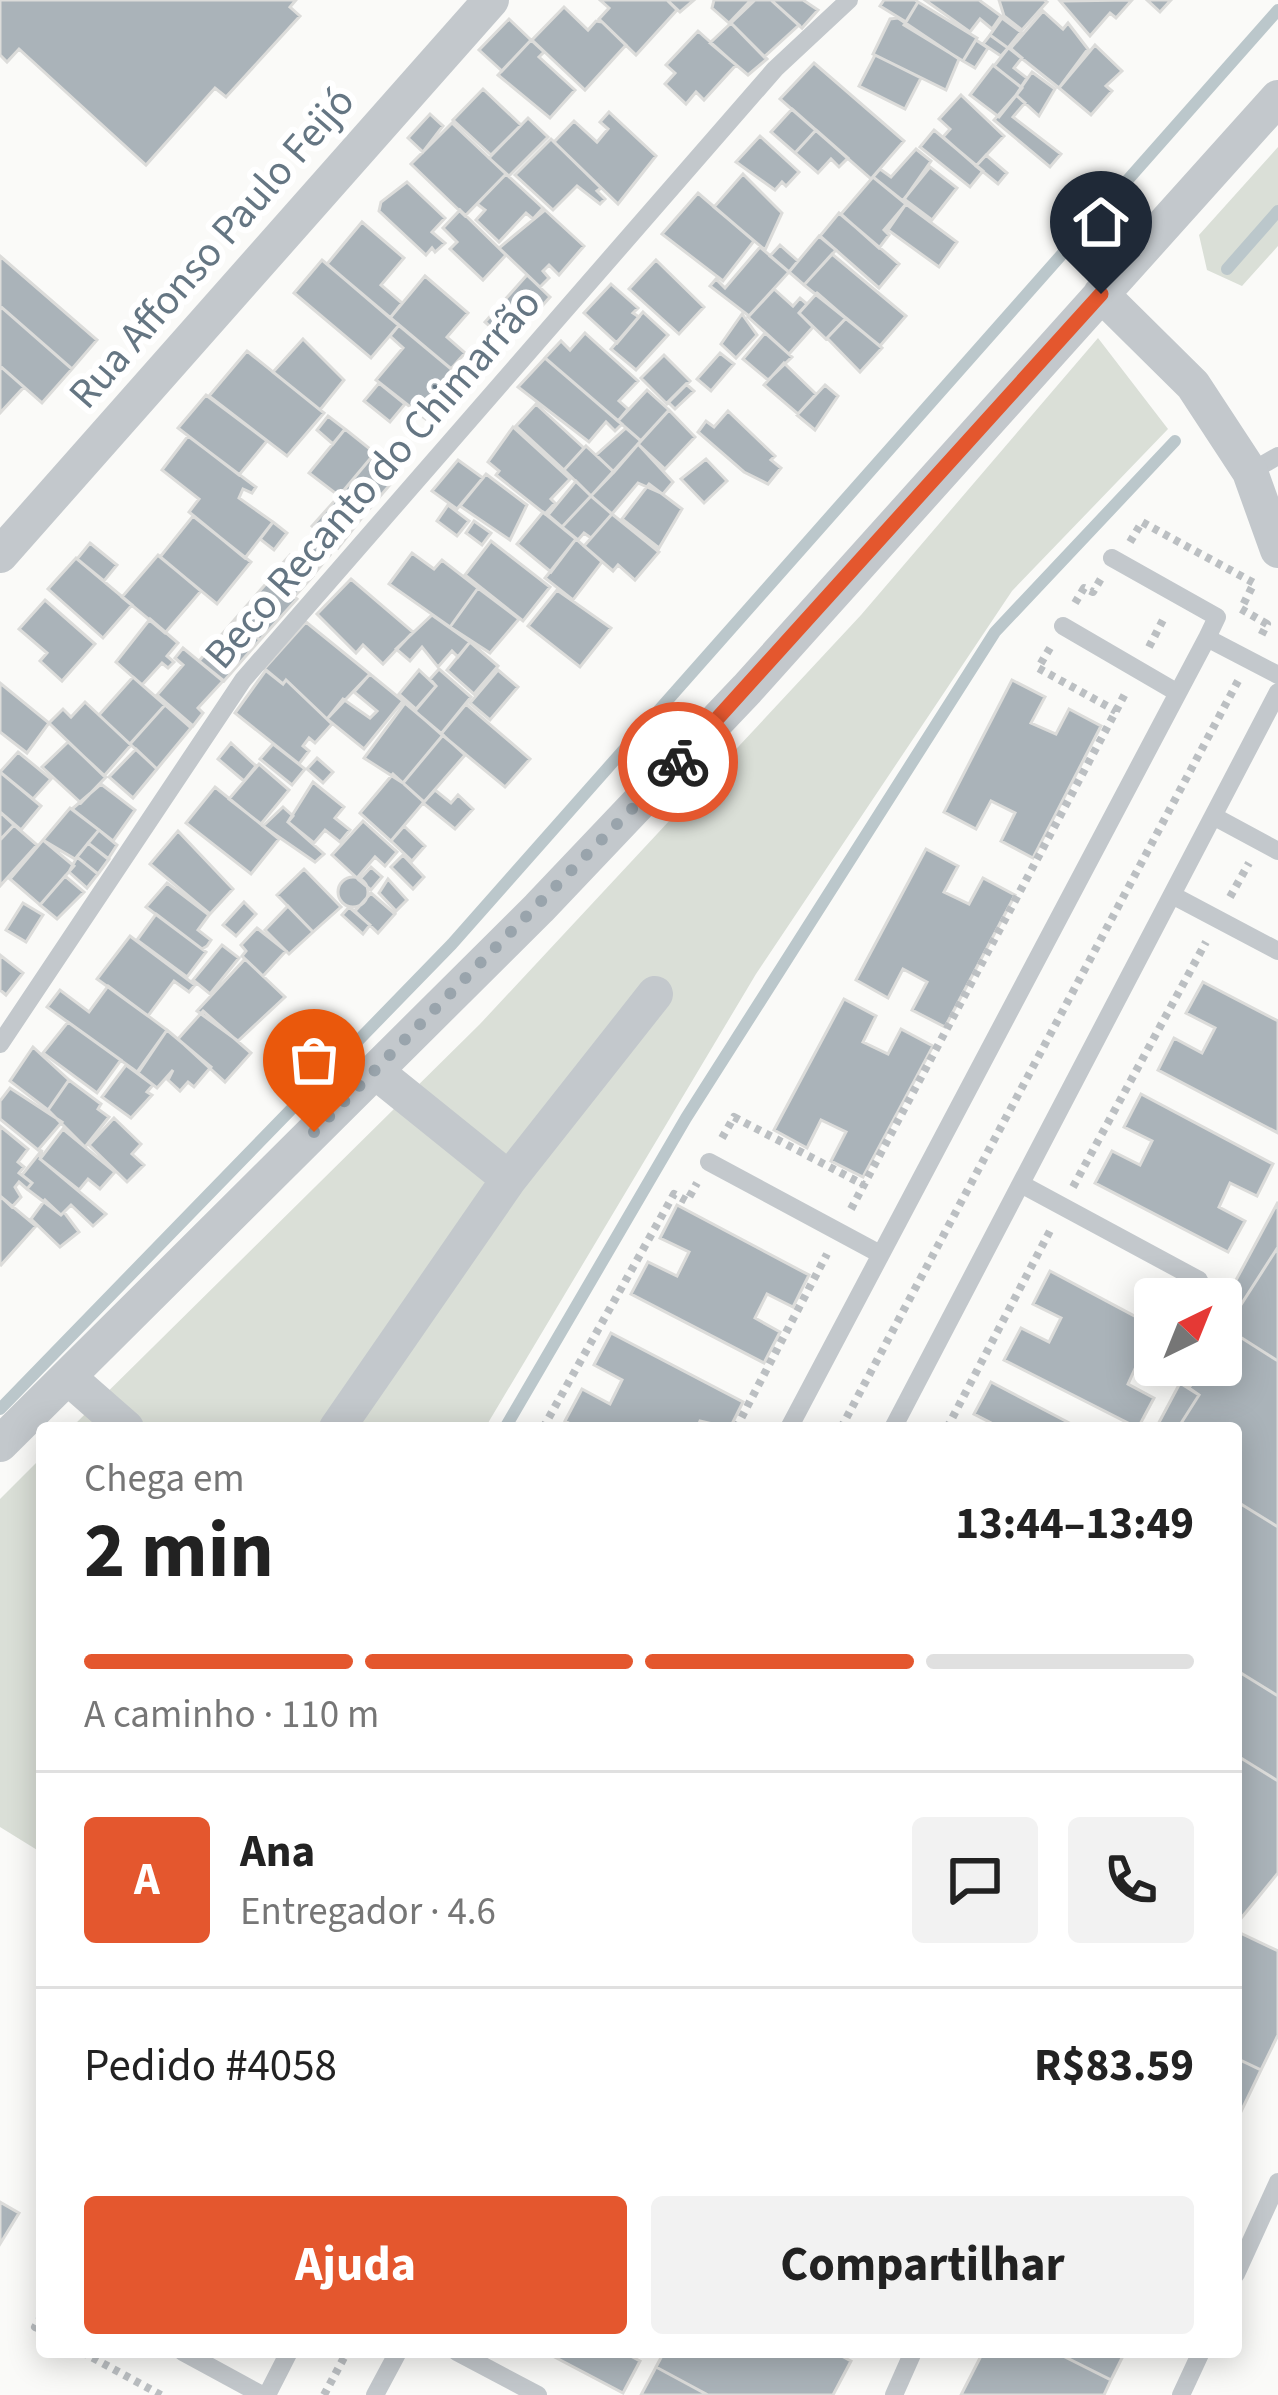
<!DOCTYPE html>
<html lang="pt">
<meta charset="utf-8">
<style>
body{margin:0;font-family:"Source Sans 3",sans-serif;background:#f2f2f2;color:#222;height:100vh;display:flex;flex-direction:column;font-size:45px;white-space:nowrap}
*{box-sizing:border-box;margin:0}
p{font-size:39px;color:#767676}
.icon{flex:none;width:66px;height:66px;fill:none;stroke:currentColor;stroke-width:2;stroke-linecap:round;stroke-linejoin:round}
.map{position:relative;flex:1;overflow:hidden}
.panel{position:absolute;left:36px;top:1422px;width:1206px;height:936px;display:flex;flex-direction:column;background:#fff;border-radius:12px;box-shadow:0 6px 30px #0003}
.panel>*{flex:none}
.needle{width:78px;rotate:43deg}
.controls{position:absolute;left:1134px;top:1278px;display:grid;gap:24px}
.controls a{display:grid;place-items:center;width:108px;height:108px;border-radius:12px;background:#fff;box-shadow:0 6px 30px #0003;font-size:60px}
.pin{position:absolute;display:grid;place-items:center;width:102px;height:102px;color:#fff;margin:-123px -51px;border-radius:50% 50% 50% 0;rotate:-45deg;box-shadow:0 0 12px #0007}
.pin .icon{rotate:45deg}
.courier{position:absolute;display:grid;place-items:center;width:120px;height:120px;margin:-60px;border:9px solid #e4572e;border-radius:50%;background:#fff;color:#222;box-shadow:0 3px 15px #0007}
.headline em{font-style:normal;font-weight:700}
.headline div{display:flex;flex-direction:column-reverse}
.headline{display:flex;align-items:center;justify-content:space-between;height:204px;padding:0 48px}
h1{font-size:78px;font-weight:700;line-height:90px}
.bar{display:grid;grid-template-columns:repeat(4,1fr);gap:18px 12px;align-content:center;height:144px;padding:0 48px}
.bar i{height:15px;border-radius:9px;background:#e0e0e0}
.bar .on{background:#e4572e}
.bar p{grid-column:span 4}
.line{display:flex;align-items:center;gap:30px;padding:0 48px;border-top:3px solid #e0e0e0}
.line div{flex:1}
.round{display:grid;place-items:center;flex:none;width:126px;height:126px;border-radius:12px;background:#f2f2f2}
.cta{display:flex;gap:24px;margin-top:auto;padding:24px 48px}
.cta a{flex:1;height:138px;border-radius:12px;background:#e4572e;color:#fff;font-size:48px;font-weight:700;line-height:138px;text-align:center}
.cta a+a{background:#f2f2f2;color:#222}
.map>svg:first-child{display:block}
.green{fill:#dadfd7}
.lines{fill:none;stroke-linecap:round;stroke-linejoin:round}
.stream{stroke:#bbc7cb;stroke-width:12}
.building{fill:#aab3b9;stroke:#dcdcda;stroke-width:3}
.path{stroke:#bbbfc2;stroke-width:8;stroke-dasharray:6 6;stroke-linecap:butt}
.service{stroke:#c3c8cc;stroke-width:18}
.minor{stroke:#c3c8cc;stroke-width:36}
.done{stroke:#99a4ac;stroke-width:12;stroke-dasharray:0 21.6}
.route{stroke:#e4572e;stroke-width:15}
.labels{text-anchor:middle;dominant-baseline:central;stroke-width:12;stroke-linejoin:round;paint-order:stroke}
.street-label{font-size:42px;fill:#657683;stroke:#fff}
</style>
<div class="map">
<svg width="1278" height="2395" viewBox="0 0 1278 2395">
<rect width="100%" height="100%" fill="#fafaf8"/>
<path class="green" d="M1278,147V246L1242,286L1207,270L1199,235Z
M1098,338L1168,429L1012,591L756,974L485,1428H71L480,1024L861,615Z
M42,1457V1853L0,1827V1499Z"/>
<g class="lines">
<path class="stream" d="M1227,269L1278,211
M0,1409L452,944L1278,10
M505,1428L686,1118L995,632L1175,441"/>
</g>
<path class="building" d="M0,0H296L290,7L300,16L226,97L215,88L146,165L19,49L7,62L0,55Z
M600,0H667L677,10L636,55L599,19L609,8Z
M667,0H694L680,12Z
M714,0H751L729,23L712,8Z
M755,0H771L799,25L764,57L731,23Z
M771,0H803L818,10L802,28Z
M884,0H915L918,2L906,22L880,6Z
M925,0H979L1001,16L992,29L980,19L970,32Z
M999,0H1044L1047,2L1022,30L1004,16Z
M1132,0L1116,18L1110,13L1090,36L1060,1Z
M1147,0H1171L1160,12Z
M918,2L977,38L963,61L904,25Z
M564,7L588,30L596,21L602,22L626,45L585,90L532,40Z
M1043,11L1063,29L1068,23L1088,49L1059,88L1010,49Z
M898,18L959,59L946,90L873,54L890,19Z
M1002,18L1021,32L1008,48L990,35Z
M509,19L531,40L502,71L479,50Z
M731,23L767,59L748,75L710,43Z
M698,31L736,65L704,100L696,92L686,104L665,84L675,73L666,65Z
M990,35L1008,48L1001,56L983,44Z
M531,40L544,52L539,57L575,90L550,118L498,75Z
M976,40L988,48L975,68L963,61Z
M1095,45L1122,71L1106,86L1112,91L1091,115L1059,88Z
M1009,47L1022,58L1014,68L1027,78L1021,87L994,66Z
M875,55L921,78L905,109L859,86Z
M814,63L904,141L871,179L780,99Z
M993,65L1022,88L999,117L970,95Z
M1032,72L1055,89L1039,116L1016,95Z
M483,89L521,125L491,155L453,120Z
M961,95L1004,136L976,166L943,137L950,129L939,119Z
M1016,95L1025,103L1013,117L1061,154L1050,167L994,120Z
M792,109L816,130L795,153L771,132Z
M609,112L656,156L618,204L554,142L574,121L597,142L608,129L600,122Z
M430,114L443,126L423,152L408,138Z
M528,118L548,137L509,176L489,158Z
M452,123L506,174L465,216L411,164Z
M816,130L848,158L839,167L831,159L818,173L795,153Z
M934,130L983,171L970,187L920,147Z
M760,136L799,172L786,186L782,182L775,190L736,162Z
M551,139L601,188L597,191L605,199L600,204L577,186L553,210L515,175Z
M916,149L931,161L903,201L873,177L880,169L891,177Z
M986,155L1007,173L998,184L976,166Z
M930,167L957,188L932,220L904,199Z
M506,174L543,208L533,219L526,213L499,242L476,220L485,210L477,204Z
M743,174L782,213L765,250L714,207Z
M873,177L906,204L884,230L889,235L879,248L841,214Z
M407,182L445,218L432,232L445,243L435,252L432,248L426,255L379,211L381,202Z
M698,193L754,241L723,281L662,234Z
M906,204L957,242L939,267L888,230Z
M460,210L506,255L483,280L450,249L457,242L443,228Z
M545,210L584,246L559,275L549,265L543,271L549,278L540,287L499,248Z
M839,213L899,264L879,288L820,236Z
M362,222L404,258L381,285L402,303L390,318L327,264Z
M819,236L836,250L804,285L789,272Z
M780,245L798,261L789,272L770,256Z
M760,247L789,272L749,316L710,286L716,279L725,288Z
M832,254L906,316L880,346L804,285Z
M0,256L97,340L72,369L0,306Z
M322,260L399,325L371,358L294,293Z
M656,260L704,307L679,334L629,289Z
M527,275L550,297L509,343L485,322Z
M425,276L468,313L447,337L465,353L451,369L390,318Z
M611,284L638,308L633,313L639,317L617,343L584,313Z
M774,289L793,306L800,298L807,304L799,313L813,327L789,354L748,317Z
M817,293L846,318L826,339L799,313Z
M0,306L72,369L42,403L0,366Z
M643,312L668,335L636,370L611,349Z
M742,314L757,335L736,358L721,344Z
M846,318L882,348L860,372L827,338Z
M399,325L468,383L432,424L376,380L403,348L390,336Z
M585,333L638,381L619,401L628,409L618,421L545,358L561,341L570,350Z
M765,333L792,357L768,380L743,359Z
M303,339L344,380L320,410L273,372Z
M247,351L324,413L287,456L209,396Z
M720,353L734,364L711,391L697,379Z
M664,355L690,381L667,404L641,378Z
M545,358L622,424L615,431L606,422L589,442L518,387Z
M784,363L816,394L798,414L764,385Z
M0,366L24,387L0,413Z
M379,383L405,404L390,422L364,401Z
M686,384L694,391L675,409L668,402Z
M825,385L838,396L815,430L797,415Z
M647,390L669,410L641,441L618,421Z
M206,395L267,441L239,475L178,428Z
M536,404L584,448L564,470L516,426Z
M669,410L695,437L665,469L638,444Z
M728,411L775,456L771,460L781,468L768,484L744,472L698,432L706,421L714,427Z
M328,416L345,429L333,444L317,430Z
M513,427L570,479L551,499L555,503L545,514L496,475L499,471L488,462Z
M626,428L641,441L614,472L596,455Z
M345,429L375,453L339,496L309,473Z
M188,436L256,487L252,493L243,489L239,498L273,522L245,558L189,512L199,499L162,470Z
M638,444L673,482L663,494L638,483L612,514L591,496Z
M586,446L614,472L591,496L564,470Z
M375,453L400,473L364,515L339,496Z
M706,459L727,481L704,503L681,479Z
M458,460L483,478L457,509L432,491Z
M486,474L527,505L510,540L460,506Z
M576,481L591,496L562,527L548,515Z
M649,484L682,509L659,548L622,519Z
M339,496L364,515L338,548L312,526Z
M591,496L612,514L591,538L584,533L578,540L562,527Z
M448,505L469,521L457,536L437,521Z
M543,512L576,539L551,572L517,544Z
M612,514L659,552L635,580L618,565L613,571L584,546Z
M193,516L251,562L217,604L160,557Z
M474,521L491,533L482,545L466,533Z
M273,522L287,533L274,550L260,539Z
M310,539L330,555L313,575L294,558Z
M576,539L602,562L573,600L545,578Z
M491,541L550,587L523,621L465,575Z
M90,543L117,565L104,581L77,559Z
M412,553L434,569L442,560L478,588L450,627L389,584Z
M158,555L201,591L165,633L122,597Z
M290,555L313,576L294,597L270,577Z
M76,558L132,605L103,638L48,589Z
M271,578L297,599L260,640L235,619Z
M351,579L413,632L383,664L363,645L356,653L317,614Z
M478,588L519,619L490,653L450,627Z
M557,590L611,628L580,667L528,626Z
M45,600L95,644L62,681L40,661L47,653L19,629Z
M432,615L470,642L458,657L452,651L438,667L422,647L410,661L396,649Z
M150,619L178,643L167,656L174,662L168,668L162,663L142,685L116,662Z
M235,619L260,640L224,681L199,661Z
M306,622L370,674L327,719L286,680L283,684L264,669Z
M470,642L498,666L474,694L447,670Z
M183,648L223,681L198,708L203,713L193,726L157,695L183,665L175,658Z
M439,669L471,697L441,734L415,711L436,686L430,679Z
M266,670L283,684L286,680L332,724L315,743L309,738L303,746L309,751L299,764L235,713Z
M419,670L436,686L416,709L399,694Z
M498,670L518,687L490,720L470,703Z
M370,674L403,701L364,749L327,719L343,699L370,718L377,711L354,692Z
M133,677L165,705L130,744L99,715Z
M1012,680L1045,697L1031,723L1056,734L1069,709L1101,726L1033,858L1001,841L1015,813L991,801L976,829L944,812Z
M0,683L49,723L27,753L0,732Z
M85,702L131,745L104,776L49,723L63,709L71,717Z
M405,703L443,735L403,783L364,758Z
M466,704L530,759L505,787L441,734Z
M165,705L191,728L157,769L130,744Z
M443,735L465,755L424,802L403,783Z
M68,742L106,777L81,803L42,767Z
M231,743L256,766L244,781L218,759Z
M273,744L305,769L292,785L260,759Z
M136,749L157,769L133,798L109,777Z
M18,752L51,779L33,799L0,772Z
M317,758L333,772L323,783L307,769Z
M259,764L289,790L261,824L229,799Z
M0,772L41,806L21,830L0,812Z
M393,774L424,802L391,841L360,813Z
M313,782L344,807L335,818L350,830L340,842L325,830L314,843L288,822Z
M101,784L135,810L113,841L72,809Z
M215,787L279,839L251,874L186,823Z
M435,790L451,803L458,795L473,809L455,829L423,803Z
M283,807L293,816L288,822L324,854L315,862L263,826Z
M70,808L99,830L75,859L43,840Z
M0,812L14,825L0,840Z
M363,821L397,852L385,866L375,857L357,878L332,855Z
M14,825L37,845L0,886V840Z
M404,826L425,846L412,861L391,841Z
M99,830L117,845L108,859L88,843Z
M178,831L233,889L210,914L150,864Z
M43,840L74,866L40,905L10,879Z
M88,843L109,859L98,874L77,857Z
M926,849L958,866L944,892L969,904L983,878L1015,895L945,1027L912,1010L927,982L903,969L888,998L856,980Z
M403,855L424,877L413,889L391,867Z
M77,857L98,874L87,888L69,872Z
M371,867L382,877L371,890L359,880Z
M304,869L341,907L313,932L277,895Z
M65,876L84,892L57,919L40,905Z
M338 892a15 15 0 1 1 30 0a15 15 0 1 1-30 0Z
M388,879L407,900L396,911L379,893Z
M167,883L209,915L198,930L211,940L207,946L202,949L146,907Z
M371,893L395,914L378,933L355,911Z
M244,902L256,914L236,936L223,925Z
M23,903L43,915L26,942L6,930Z
M288,906L313,932L289,954L265,930Z
M349,907L370,925L363,934L342,915Z
M156,914L206,952L187,977L137,940Z
M257,928L286,951L263,976L242,956L246,951L241,945Z
M130,936L195,985L189,992L174,981L148,1016L97,979Z
M222,945L239,958L210,994L193,980Z
M0,955L23,973L6,995L0,990Z
M245,959L285,997L238,1041L197,1011Z
M1203,982L1278,1021V1133L1158,1070L1174,1038L1202,1053L1215,1028L1186,1013Z
M108,986L167,1030L137,1072L47,1007L60,990L89,1012Z
M844,999L876,1016L863,1042L888,1054L901,1029L933,1046L863,1177L831,1161L846,1132L821,1120L807,1148L774,1130Z
M203,1011L251,1053L225,1082L178,1039Z
M68,1022L121,1060L97,1093L43,1053Z
M167,1030L211,1067L194,1087L188,1082L180,1091L168,1080L173,1070L157,1088L138,1073Z
M33,1047L69,1080L48,1110L10,1081Z
M126,1065L153,1085L147,1092L152,1095L131,1118L102,1097Z
M69,1080L101,1104L98,1109L109,1117L85,1147L48,1110Z
M10,1088L62,1122L38,1150L0,1119V1101Z
M1141,1094L1273,1164L1257,1196L1230,1183L1219,1207L1245,1221L1228,1252L1095,1183L1112,1151L1140,1165L1152,1141L1124,1127Z
M114,1118L141,1144L132,1154L144,1165L127,1182L89,1145Z
M0,1126L28,1149L18,1162L24,1167L19,1173L32,1183L27,1189L19,1182L15,1187L21,1197L12,1207L0,1196Z
M63,1129L115,1172L100,1189L88,1179L79,1190L40,1159Z
M42,1150L40,1159L106,1214L93,1226L71,1205L61,1215L27,1189L32,1183L22,1175Z
M0,1196L36,1226L1,1265L0,1264Z
M45,1200L61,1215L64,1212L79,1232L60,1247L31,1219Z
M1278,1202V1247L1226,1328L1221,1308Z
M677,1205L809,1275L793,1307L767,1294L755,1318L780,1332L764,1363L631,1294L648,1262L677,1276L689,1252L660,1238Z
M1278,1247V1361L1226,1328Z
M1050,1271L1155,1327V1365H1170L1165,1373L1139,1360L1128,1384L1154,1398L1138,1428L1004,1360L1021,1328L1049,1342L1061,1318L1033,1304Z
M1226,1328L1278,1361V1527L1236,1501V1428H1178L1199,1395L1189,1388L1204,1365H1221Z
M611,1333L743,1402L730,1428L700,1421L697,1428H578L565,1421L582,1389L610,1404L622,1380L594,1365Z
M1190,1365H1204L1189,1388L1180,1383Z
M991,1382L1079,1428H1001L974,1414Z
M1180,1383L1199,1395L1178,1428H1156Z
M1236,1501L1278,1527V1696L1236,1670Z
M1236,1670L1278,1696V1781L1236,1755Z
M1236,1755L1278,1781V1873L1238,1922Z
M1236,1931L1278,1951V2035L1261,2070L1236,2058Z
M1236,2058L1261,2070L1236,2122Z
M0,2202L19,2213L0,2244Z
M545,2352H623L640,2361L623,2393Z
M664,2352H834L851,2361L833,2395H708L656,2367Z
M983,2352H1055L1111,2380L1104,2395H961Z
M1055,2352H1125L1111,2380Z
M656,2367L708,2395H641Z"/>
<g class="lines">
<path class="path" d="M1130,542L1142,522L1254,583L1241,609L1267,624L1261,636
M1075,603L1084,588L1093,592L1102,577
M1149,647L1164,618
M1050,648L1038,668L1116,711
M1230,897L1249,863
M722,1138L734,1117L864,1185
M1073,1187L1206,942
M851,1209L1126,692
M543,1428L674,1194L687,1201L697,1183
M736,1428L827,1254
M841,1428L1238,681
M947,1428L1052,1227
M42,2315L35,2327L42,2330
M82,2352L161,2395
M324,2395L347,2352"/>
<path class="service" d="M1250,472L1278,456
M1112,558L1217,617L1207,638
M1063,626L1178,693
M1215,817L1278,851
M1174,896L1278,951
M0,1044L243,680L775,69L849,0
M709,1162L880,1254
M1021,1184L1199,1280
M789,1428L1207,638L1278,675
M893,1428L1278,692
M1236,2274L1278,2182
M183,2352L262,2395
M457,2352L538,2395
M267,2395L289,2352
M375,2395L398,2352
M894,2395L913,2352
M1181,2395L1201,2352"/>
<path class="minor" d="M1101,294L1193,385L1250,472L1278,550
M0,555L491,0
M375,1071L509,1179
M69,1378L126,1428
M337,1428L509,1179L655,994
M0,1444L539,908L747,689L1278,98"/>
</g>
<g class="lines">
<path class="done" d="M314,1132L678,762"/>
<path class="route" d="M678,762L1101,294"/>
</g>
<g class="labels">
<g class="street-label">
<text transform="translate(212 248) rotate(-49)">Rua Affonso Paulo Feijó</text>
<text transform="translate(373 479) rotate(-49)">Beco Recanto do Chimarrão</text>
</g>
</g>
</svg>
<div class="controls">
<a><svg class="needle" viewBox="-14 -14 28 28"><path d="M0-13l5 13h-10z" fill="#e53935"/><path d="M0 13l5-13h-10z" fill="#767676"/></svg></a>
</div>
<div class="pin" style="left:314px;top:1132px;background:#ea580c"><svg class="icon" aria-label="bag" viewBox="0 0 24 24"><path d="M5 8h14l-1 12H6zM9 8a3 3 0 0 1 6 0"/></svg></div>
<div class="pin" style="left:1101px;top:294px;background:#1f2937"><svg class="icon" aria-label="home" viewBox="0 0 24 24"><path d="M3 11l9-7 9 7M6 9v11h12V9"/></svg></div>
<div class="courier" style="left:678px;top:762px"><svg class="icon" aria-label="bike" viewBox="0 0 24 24"><circle cx="6" cy="16" r="4"/><circle cx="18" cy="16" r="4"/><path d="M6 16l4-8h5l3 8M10 8l3 8H6M13 5h3"/></svg></div>
<section class="panel">
<div class="headline"><div><h1>2 min</h1><p>Chega em</p></div><em>13:44–13:49</em></div>
<div class="bar"><i class="on"></i><i class="on"></i><i class="on"></i><i></i><p>A caminho · 110 m</p></div>
<div class="line" style="height:216px"><b class="round" style="background:#e4572e;color:#fff">A</b><div><b>Ana</b><p>Entregador · 4.6</p></div><a class="round"><svg class="icon" aria-label="chat" viewBox="0 0 24 24"><path d="M4 5h16v11H9l-5 4z"/></svg></a><a class="round"><svg class="icon" aria-label="phone" viewBox="0 0 24 24"><path d="M5 4h4l2 5-3 2q2 4 5 5l2-3 5 2v4C11 20 4 13 5 4z"/></svg></a></div>
<div class="line" style="height:156px"><div>Pedido #4058</div><b>R$83.59</b></div>
<div class="cta"><a>Ajuda</a><a>Compartilhar</a></div>
</section>
</div>
